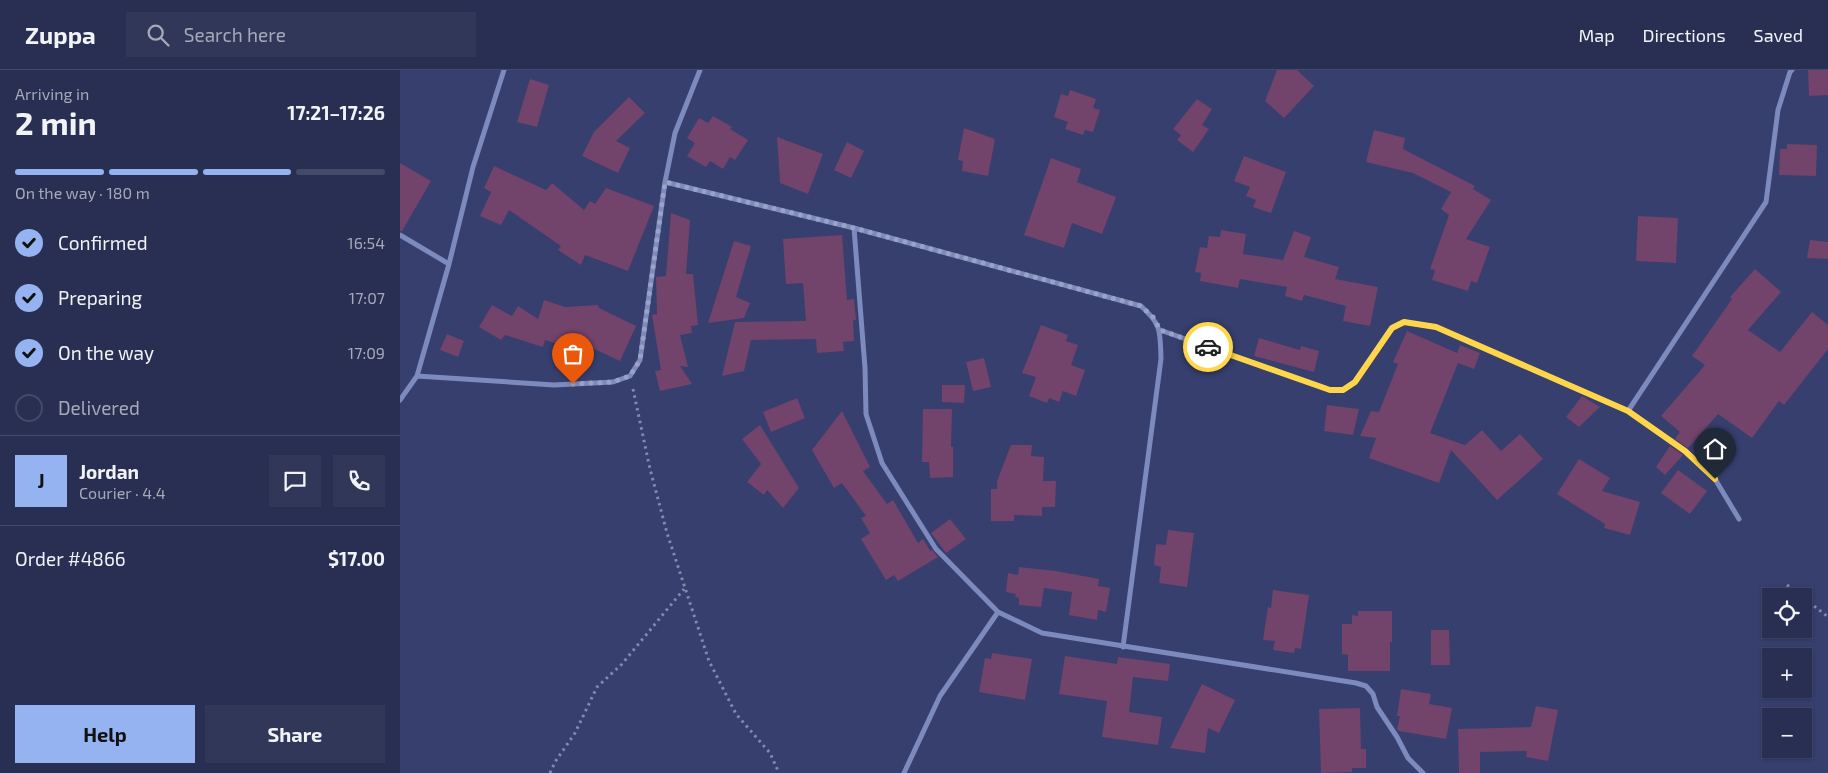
<!DOCTYPE html>
<meta charset="utf-8">
<style>
body{margin:0;font-family:"Exo 2",sans-serif;background:#303759;color:#f1f3f6;height:100vh;display:flex;flex-direction:column;font-size:19px;white-space:nowrap}
*{box-sizing:border-box;margin:0}
p{font-size:16px;color:#a5a9b8}
.icon{flex:none;width:28px;height:28px;fill:none;stroke:currentColor;stroke-width:2;stroke-linecap:round;stroke-linejoin:round}
.map{position:relative;flex:1;overflow:hidden}
.panel{display:flex;flex-direction:column;background:#282f52;width:400px}
.panel>*{flex:none}
.controls{position:absolute;left:1362px;top:518px;display:grid;gap:10px}
.controls a{display:grid;place-items:center;width:50px;height:50px;border-radius:0px;background:#282f52;box-shadow:0 1px 4px #0004,0 0 0 1px #444a69;font-size:25px}
.pin{position:absolute;display:grid;place-items:center;width:42px;height:42px;color:#fff;margin:-51px -21px;border-radius:50% 50% 50% 0;rotate:-45deg;box-shadow:0 0 5px #0007}
.pin .icon{rotate:45deg}
.courier{position:absolute;display:grid;place-items:center;width:50px;height:50px;margin:-25px;border:4px solid #ffd54a;border-radius:50%;background:#fff;color:#222;box-shadow:0 1px 6px #0007}
.head em{font-style:normal;font-weight:700}
.head div{display:flex;flex-direction:column-reverse}
.head{display:flex;align-items:center;justify-content:space-between;height:85px;padding:0 15px}
h1{font-size:32px;font-weight:700;line-height:38px}
.bar{display:grid;grid-template-columns:repeat(4,1fr);gap:8px 5px;align-content:center;height:60px;padding:0 15px}
.bar i{height:6px;border-radius:4px;background:#444a69}
.bar .current{background:#95b2f1}
.bar p{grid-column:span 4}
.line{display:flex;align-items:center;gap:12px;padding:0 15px;border-top:1px solid #444a69}
.line div{flex:1}
.round{display:grid;place-items:center;flex:none;width:52px;height:52px;border-radius:0px;background:#303759}
ol{padding:0 15px;list-style:none}
li{display:flex;align-items:center;gap:15px;height:55px}
li p{margin-inline-start:auto}
li .icon{padding:5px;border-radius:50%;background:#95b2f1;color:#111;stroke-width:4}
li:last-child{color:#a5a9b8}
li i{width:28px;height:28px;border:2px solid #444a69;border-radius:50%}
.button{display:flex;gap:10px;margin-top:auto;padding:10px 15px}
.button a{flex:1;height:58px;border-radius:0px;background:#95b2f1;color:#111;font-size:20px;font-weight:700;line-height:58px;text-align:center}
.button a+a{background:#303759;color:#f1f3f6}
header{display:flex;align-items:center;gap:30px;box-sizing:border-box;height:70px;padding:0 25px;background:#282f52;border-bottom:1px solid #444a69}
header strong{font-size:24px}
nav{display:flex;gap:28px;margin-inline-start:auto;font-size:18px}
.search{width:350px;height:45px;background:#303759;display:flex;align-items:center;gap:12px;box-sizing:border-box;padding:0 18px;border-radius:0px;color:#a5a9b8;font-size:19px}
main{display:flex;flex:1;min-height:0}
.map>svg:first-child{display:block}
.building{fill:#72436b}
.lines{fill:none;stroke-linecap:round;stroke-linejoin:round}
.path{stroke:#828aaf;stroke-width:3;stroke-dasharray:2.5 4;stroke-linecap:butt}
.street{stroke:#7d8abd;stroke-width:5}
.done{stroke:#9ba3c5;stroke-width:5;stroke-dasharray:0 9}
.route{stroke:#ffd54a;stroke-width:6}
</style>
<header>
<strong>Zuppa</strong>
<div class="search"><svg class="icon" aria-label="search" viewBox="0 0 24 24"><circle cx="10" cy="10" r="6"/><path d="M15 15l6 6"/></svg>Search here</div>
<nav><a>Map</a><a>Directions</a><a>Saved</a></nav>
</header>
<main>
<section class="panel">
<div class="head"><div><h1>2 min</h1><p>Arriving in</p></div><em>17:21–17:26</em></div>
<div class="bar"><i class="current"></i><i class="current"></i><i class="current"></i><i></i><p>On the way · 180 m</p></div>
<ol>
<li><svg class="icon" aria-label="check" viewBox="0 0 24 24"><path d="M5 12l5 5 9-10"/></svg>Confirmed<p>16:54</p></li>
<li><svg class="icon" aria-label="check" viewBox="0 0 24 24"><path d="M5 12l5 5 9-10"/></svg>Preparing<p>17:07</p></li>
<li><svg class="icon" aria-label="check" viewBox="0 0 24 24"><path d="M5 12l5 5 9-10"/></svg>On the way<p>17:09</p></li>
<li><i></i>Delivered</li>
</ol>
<div class="line" style="height:90px"><b class="round" style="background:#95b2f1;color:#111">J</b><div><b>Jordan</b><p>Courier · 4.4</p></div><a class="round"><svg class="icon" aria-label="chat" viewBox="0 0 24 24"><path d="M4 5h16v11H9l-5 4z"/></svg></a><a class="round"><svg class="icon" aria-label="phone" viewBox="0 0 24 24"><path d="M5 4h4l2 5-3 2q2 4 5 5l2-3 5 2v4C11 20 4 13 5 4z"/></svg></a></div>
<div class="line" style="height:65px"><div>Order #4866</div><b>$17.00</b></div>
<div class="button"><a>Help</a><a>Share</a></div>
</section>
<div class="map">
<svg width="1428" height="703" viewBox="0 0 1428 703">
<rect width="100%" height="100%" fill="#363f6d"/>
<path class="building" d="M877,0H897L914,16L884,48L865,31Z
M1408,0H1428V25L1409,26Z
M130,9L149,15L137,57L117,52Z
M670,20L696,29L693,38L700,40L693,62L685,60L683,65L665,59L668,52L654,47L661,24L668,26Z
M229,27L245,43L216,71L230,78L218,103L182,86L194,62Z
M797,29L812,39L802,55L809,59L793,82L777,70L781,65L773,59Z
M313,46L332,57L330,59L348,70L335,90L330,87L323,99L310,91L306,97L287,86L295,73L287,68L299,48L308,53Z
M564,58L595,69L588,106L562,101L563,91L558,90Z
M974,60L1005,68L1003,79L1075,116L1073,119L1091,130L1066,169L1090,177L1077,213L1071,211L1068,221L1032,210L1035,200L1030,199L1049,145L1041,139L1051,122L1013,103L966,92Z
M377,67L423,84L408,124L380,113Z
M447,72L464,81L451,108L434,100Z
M1387,74L1417,75L1416,106L1379,105L1380,79H1387Z
M844,86L886,102L871,143L853,137L856,130L846,126L850,117L834,111Z
M651,88L681,99L677,112L716,127L702,164L672,153L664,178L624,165Z
M0,93L31,111L2,161H0Z
M94,96L146,120L152,113L184,140L190,131L195,134L206,118L254,136L228,201L185,185L181,195L158,180L161,176L109,140L101,155L80,146L91,122L84,118Z
M271,143L290,150L286,204H293L298,255L291,256L292,263L280,265L288,297L280,296L292,314L260,321L255,301L261,300L252,245L257,244L256,207L266,206Z
M1238,146L1278,148L1276,193L1236,191Z
M821,160L846,164L843,184L883,190L894,161L911,167L904,187L939,197L935,209L978,217L970,256L943,251L946,236L904,225L902,231L885,226L887,217L840,209L838,218L800,211L801,203L795,202L800,177L807,178L809,166L820,167Z
M442,165L447,230L454,229L456,250H453L454,271L443,272L444,281L417,283L416,269L351,270L344,301L322,306L335,252L406,251L403,213L386,214L383,169Z
M1410,170L1428,172V189L1407,188Z
M334,171L351,176L336,227L350,233L344,248L308,253Z
M1355,199L1381,222L1348,260L1380,282L1412,242L1428,255V279L1384,335L1379,331L1352,368L1318,344L1288,378L1275,369L1280,362L1261,346L1305,295L1292,286L1332,229L1330,227Z
M144,230L165,237L198,235L199,238L236,256L220,291L169,267L180,273L177,280L145,270L143,277L105,265L101,270L79,257L92,235L112,246L118,236L138,249Z
M641,255L668,265L666,271L678,275L671,295L685,300L676,326L663,321L659,332L649,328L647,333L629,326L636,307L622,303Z
M1007,261L1057,283L1060,275L1080,283L1074,299L1058,293L1030,363L1065,375L1082,360L1101,381L1120,364L1143,389L1097,430L1051,380L1039,413L969,388L976,368L960,366L971,341L979,342L998,294L993,292Z
M47,264L64,271L58,287L40,280Z
M859,268L900,280L901,276L919,281L914,302L854,286Z
M584,288L591,317L573,321L566,292Z
M542,315H565L564,333L542,332Z
M1182,326L1200,337L1179,357L1166,347Z
M397,328L405,348L371,362L363,342Z
M927,335L959,339L953,365L924,361Z
M523,339H552L551,377H553V407L530,408L529,392H522Z
M442,341L470,397L463,401L487,434L493,430L518,473L523,469L531,482V479L538,487L498,511L494,505L486,510L461,469L470,463L461,448L466,446L442,413L434,418L412,380Z
M360,355L399,418L383,438L367,420L364,425L347,412L361,394L342,369Z
M611,375H632L631,386L644,387L643,411H656L655,437H642V446L614,445V451H591V419H597V411Z
M1270,376L1283,385L1265,405L1256,397Z
M1179,389L1210,408L1202,421L1240,432L1230,465L1204,458L1205,454L1157,424Z
M1278,400L1307,421L1290,444L1261,423Z
M550,449L566,469L546,483L531,463Z
M768,460L794,463L787,517L759,513L761,497L754,495L756,474L766,475Z
M619,497L656,501L699,509L698,516L710,518L706,542L698,540L697,550L669,545L672,522L644,518L641,537L619,535V528L615,527L616,524L606,522L608,503L618,505Z
M873,520L909,525L901,579L895,578L894,583L873,580L875,571L863,570L868,537L871,538Z
M958,541H992V572H990V601H948V585L942,584V554H952V545L958,546Z
M1031,560H1049L1050,595H1031Z
M592,583L632,589L625,630L579,622L585,588L591,589Z
M665,586L717,594L718,587L770,594L768,611L733,607L729,642L762,647L758,675L702,667L707,631L659,624Z
M802,614L835,630L819,663L808,658L805,683L770,678Z
M1001,619L1031,624L1029,634L1052,638L1046,669L999,661L997,659L1000,646H997Z
M1136,636L1158,640L1148,691L1126,687L1127,681L1080,682V703H1059L1058,659L1131,657Z
M960,638L961,679H966V698H952V702L921,703L919,639Z"/>
<g class="lines">
<path class="path" d="M233,319L250,399L267,463L309,591L336,644L370,683L379,703
M1387,515L1401,526
M1404,528L1428,547
M150,703L155,692L175,663L197,617L222,594L284,519"/>
<path class="street" d="M265,112L454,158L741,236C762,255 760,261 761,289L723,577
M454,158L465,298L466,344L482,393L536,479L598,542L642,563L956,613L966,616L973,624L977,637L997,667L1008,688L1023,703
M0,165L49,194
M760,260L930,320H943L955,312L992,258L1004,252L1036,257L1228,341L1285,381L1315,409L1339,449
M17,306L154,315L213,312L230,306L240,290L265,112L275,63L300,0
M0,330L17,306L49,194L73,97L104,0
M1228,341L1366,132L1378,40L1390,2L1392,0
M504,703L540,626L598,542"/>
</g>
<g class="lines">
<path class="done" d="M173,314L213,312L230,306L240,290L265,112L454,158L741,236L754,248L760,260L808,277"/>
<path class="route" d="M808,277L930,320H943L955,312L992,258L1004,252L1036,257L1228,341L1285,381L1315,409"/>
</g>
</svg>
<div class="controls">
<a><svg class="icon" aria-label="locate" viewBox="0 0 24 24"><circle cx="12" cy="12" r="6"/><path d="M12 2v4M12 18v4M2 12h4M18 12h4"/></svg></a>
<a>+</a>
<a>−</a>
</div>
<div class="pin" style="left:173px;top:314px;background:#ea580c"><svg class="icon" aria-label="bag" viewBox="0 0 24 24"><path d="M5 8h14l-1 12H6zM9 8a3 3 0 0 1 6 0"/></svg></div>
<div class="pin" style="left:1315px;top:409px;background:#1f2937"><svg class="icon" aria-label="home" viewBox="0 0 24 24"><path d="M3 11l9-7 9 7M6 9v11h12V9"/></svg></div>
<div class="courier" style="left:808px;top:277px"><svg class="icon" aria-label="car" viewBox="0 0 24 24"><path d="M5 17H2v-5l4-1 3-4h7l3 4 3 1v5h-3M9 17h6M6 11h13"/><circle cx="7" cy="17" r="2"/><circle cx="17" cy="17" r="2"/></svg></div>
</div>
</main>
